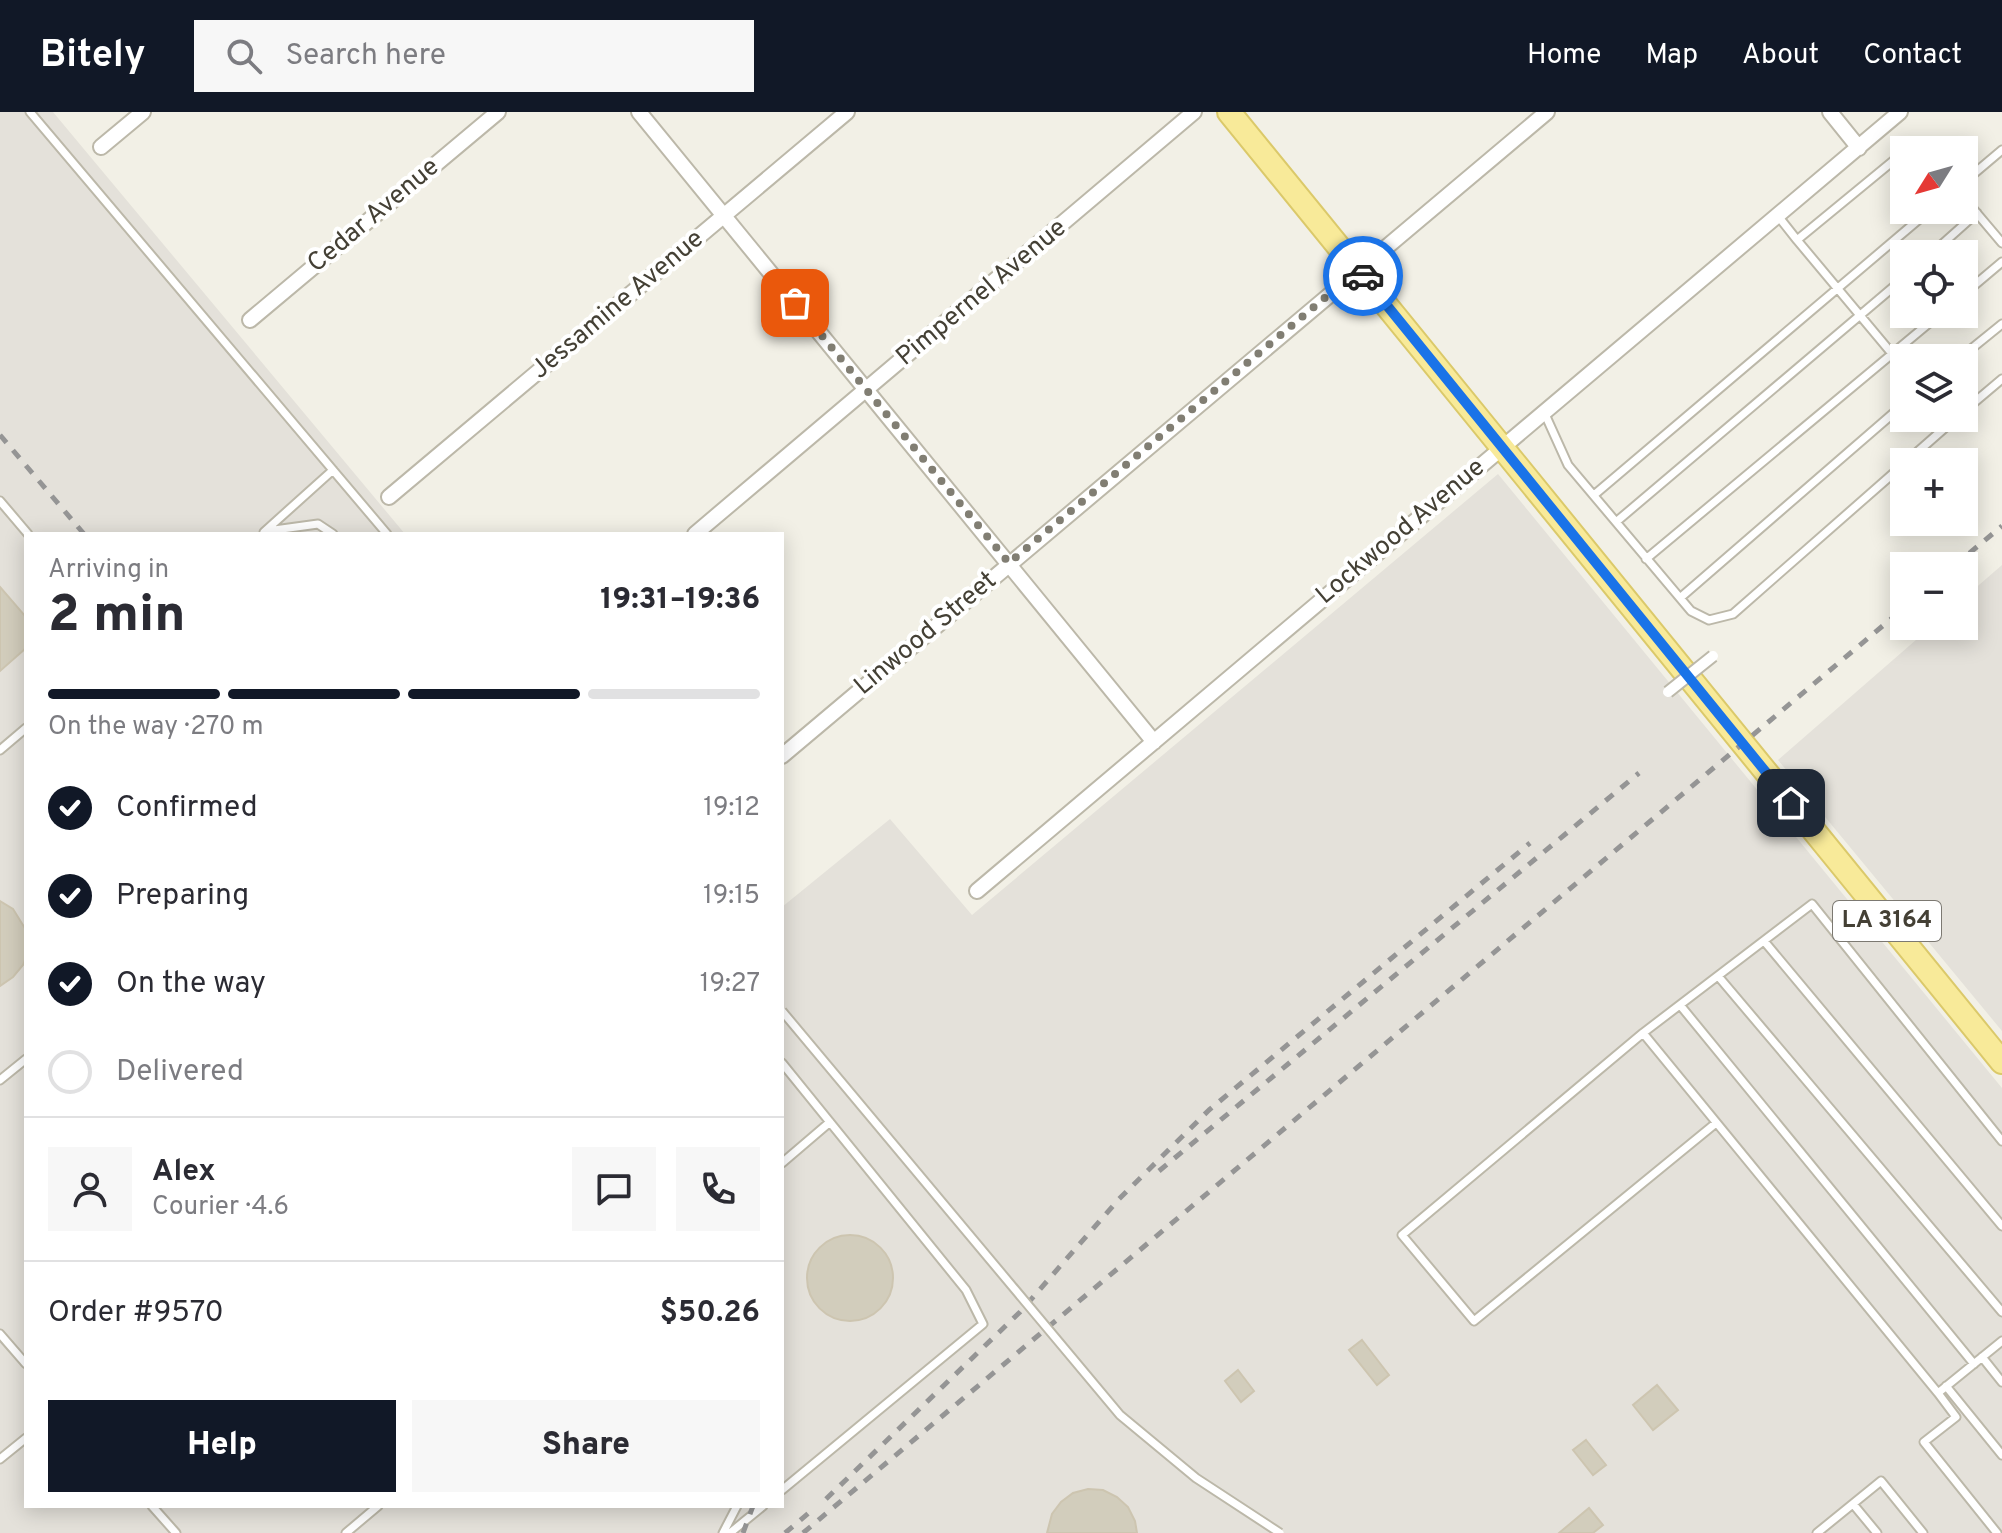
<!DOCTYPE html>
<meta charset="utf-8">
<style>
body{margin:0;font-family:Overpass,sans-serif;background:#f7f7f7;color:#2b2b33;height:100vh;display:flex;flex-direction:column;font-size:30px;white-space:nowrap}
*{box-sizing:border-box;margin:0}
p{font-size:26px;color:#7c7c81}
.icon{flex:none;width:44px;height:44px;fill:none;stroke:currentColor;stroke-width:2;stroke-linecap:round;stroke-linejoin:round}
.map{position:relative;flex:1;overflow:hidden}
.sheet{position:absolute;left:24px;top:420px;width:760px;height:976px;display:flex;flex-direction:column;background:#fff;border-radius:0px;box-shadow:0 4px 20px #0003}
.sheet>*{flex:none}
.needle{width:52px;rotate:233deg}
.tools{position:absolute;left:1890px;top:24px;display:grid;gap:16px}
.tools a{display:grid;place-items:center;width:88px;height:88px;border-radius:0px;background:#fff;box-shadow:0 4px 20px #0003;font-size:40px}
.pin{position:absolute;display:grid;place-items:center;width:68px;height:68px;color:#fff;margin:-34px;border-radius:16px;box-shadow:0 4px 12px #0006}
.courier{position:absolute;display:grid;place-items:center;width:80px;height:80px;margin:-40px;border:6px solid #1a73e8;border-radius:50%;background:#fff;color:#222;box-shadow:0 2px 10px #0007}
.headline em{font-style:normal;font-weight:800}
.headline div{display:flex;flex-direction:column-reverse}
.headline{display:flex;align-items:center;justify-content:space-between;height:136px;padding:0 24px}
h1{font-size:52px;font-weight:800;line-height:60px}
.bar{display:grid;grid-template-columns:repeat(4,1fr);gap:12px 8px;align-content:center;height:96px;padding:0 24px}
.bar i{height:10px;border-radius:6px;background:#e1e1e2}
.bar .active{background:#111827}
.bar p{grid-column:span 4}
.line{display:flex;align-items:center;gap:20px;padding:0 24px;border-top:2px solid #e1e1e2}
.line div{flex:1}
.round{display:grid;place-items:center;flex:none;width:84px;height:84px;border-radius:0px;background:#f7f7f7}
ol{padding:0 24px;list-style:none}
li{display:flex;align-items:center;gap:24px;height:88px}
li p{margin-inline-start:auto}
li .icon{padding:8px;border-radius:50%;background:#111827;color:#fff;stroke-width:4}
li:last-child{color:#7c7c81}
li i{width:44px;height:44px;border:4px solid #e1e1e2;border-radius:50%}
.cta{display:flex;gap:16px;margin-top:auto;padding:16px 24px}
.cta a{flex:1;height:92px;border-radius:0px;background:#111827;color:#fff;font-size:32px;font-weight:800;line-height:92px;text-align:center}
.cta a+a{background:#f7f7f7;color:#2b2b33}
header{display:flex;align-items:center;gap:48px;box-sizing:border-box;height:112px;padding:0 40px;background:#111827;color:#fff}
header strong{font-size:38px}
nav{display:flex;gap:44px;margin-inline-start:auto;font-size:28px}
.search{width:560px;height:72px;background:#f7f7f7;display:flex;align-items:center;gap:20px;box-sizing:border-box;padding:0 28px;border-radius:0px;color:#7c7c81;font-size:30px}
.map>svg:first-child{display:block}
.industrial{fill:#e4e1da}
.building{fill:#d2cdbc;stroke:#cdc5b0;stroke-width:2}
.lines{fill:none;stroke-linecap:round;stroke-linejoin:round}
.service-casing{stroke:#bcb8a9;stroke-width:11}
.minor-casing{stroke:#bcb8a9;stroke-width:18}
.primary-casing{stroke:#dbc96a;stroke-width:26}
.service{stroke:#fff;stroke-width:7}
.minor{stroke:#fff;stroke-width:14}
.primary{stroke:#f8ea99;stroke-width:22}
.rail{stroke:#959595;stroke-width:5;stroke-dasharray:10 10;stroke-linecap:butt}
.service-bridge-casing{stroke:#bcb8a9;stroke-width:11;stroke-linecap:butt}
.pedestrian-bridge-casing{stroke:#bcb8a9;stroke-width:14;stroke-linecap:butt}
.service-bridge{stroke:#fff;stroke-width:7}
.pedestrian-bridge{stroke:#fff;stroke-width:10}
.done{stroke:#817e73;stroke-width:8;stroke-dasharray:0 14.4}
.route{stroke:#1a73e8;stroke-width:10}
.labels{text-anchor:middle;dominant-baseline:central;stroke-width:8;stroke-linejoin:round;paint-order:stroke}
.shield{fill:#fff;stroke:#7c7972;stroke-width:2}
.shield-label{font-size:24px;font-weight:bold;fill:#444035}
.street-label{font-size:26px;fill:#444035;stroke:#fff}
</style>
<header>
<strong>Bitely</strong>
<div class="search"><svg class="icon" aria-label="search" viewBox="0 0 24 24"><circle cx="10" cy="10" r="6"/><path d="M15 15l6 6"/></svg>Search here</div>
<nav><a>Home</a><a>Map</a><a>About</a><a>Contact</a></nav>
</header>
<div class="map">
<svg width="2002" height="1421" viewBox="0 0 2002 1421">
<rect width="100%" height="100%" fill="#f2f0e6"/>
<path class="industrial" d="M0,0H53L405,422H26V1394H782V795L890,707L972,803L1498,362L2002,976V1421H0Z
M2002,453V919L1778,648L1932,514H1964V486Z"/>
<path class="building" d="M0,475L26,505V536L0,559Z
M0,789L13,797L26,818V845L23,853L13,865L0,874Z
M807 1166a43 43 0 1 1 86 0a43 43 0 1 1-86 0Z
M1362,1228L1389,1263L1377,1273L1349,1238Z
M1238,1258L1254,1279L1241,1290L1225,1269Z
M1657,1273L1678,1298L1653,1318L1633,1293Z
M1586,1328L1606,1353L1593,1363L1573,1338Z
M1088,1377L1103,1378L1117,1385L1128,1395L1135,1409L1137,1421H1047L1052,1402L1061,1390L1073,1381Z
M1589,1396L1603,1413L1593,1421H1559Z"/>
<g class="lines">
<g class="service-casing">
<path id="service" d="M30,0L387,422
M1906,38L1916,30L1923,38
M1964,70L2002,38
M1964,86L2002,131
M1778,104L1797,128L1904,40
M1797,128L1904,256
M1931,142L1977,101
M1964,182L2002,150
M1960,246L2002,212
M1964,299L2002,267
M1544,300L1568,353L1691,499L1709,508L1733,502L1904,352
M1906,350L1956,306
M1594,383L1930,98
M0,389L28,422
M1616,410L1904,166
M267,419L318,412L333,422
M264,420L333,358
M1646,447L1940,202
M1680,486L1904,292
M0,638L26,616
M1764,829L2002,1114
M1718,864L2002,1200
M1680,893L1974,1252
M1643,921L1938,1281
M782,951L966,1178L983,1212L782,1378
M0,968L26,947
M1716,1011L1474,1209L1402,1123L1643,921L1812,792L2002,1029
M782,1051L830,1010
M0,1222L26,1252
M1982,1245L2002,1270
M1946,1274L2002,1343
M0,1347L26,1326
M1853,1392L1877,1421
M152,1394L176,1421
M346,1421L378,1394
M723,1421L737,1394
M730,1421L763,1394
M1817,1421L1881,1369L1923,1421
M1997,1421L1924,1330L1956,1305L1938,1281L2002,1229"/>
</g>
<g class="minor-casing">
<path id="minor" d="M639,0L1154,630
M1830,0L1859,36
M101,35L143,0
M250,208L498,0
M389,385L847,0
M695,422L1194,0
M782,644L1547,0
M977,779L1900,0"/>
</g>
<g class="primary-casing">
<path id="primary" d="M1229,0L2002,950"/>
</g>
<use href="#service" class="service"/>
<use href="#minor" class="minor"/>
<use href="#primary" class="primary"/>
<path class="rail" d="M0,323L84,422
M1954,454L2002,414
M1159,1059L1639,661
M826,1387L1020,1200L1119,1087L1209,998L1530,731
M743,1421L753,1394
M785,1421L810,1400
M803,1421L1904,496"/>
<g class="service-bridge-casing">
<path id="service-bridge" d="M782,899L1120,1303L1196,1366L1280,1421"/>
</g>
<g class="pedestrian-bridge-casing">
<path id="pedestrian-bridge" d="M1668,580L1713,544"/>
</g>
<use href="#service-bridge" class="service-bridge"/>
<use href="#pedestrian-bridge" class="pedestrian-bridge"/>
</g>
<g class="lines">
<path class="done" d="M795,191L1009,451L1358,158L1363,164"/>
<path class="route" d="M1363,164L1791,691"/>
</g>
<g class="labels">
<rect class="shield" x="1833" y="789" width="108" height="40" rx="6"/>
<g class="shield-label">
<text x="1887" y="809">LA 3164</text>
</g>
<g class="street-label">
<text transform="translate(374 104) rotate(-40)">Cedar Avenue</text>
<text transform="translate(982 181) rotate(-40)">Pimpernel Avenue</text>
<text transform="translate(618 193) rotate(-40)">Jessamine Avenue</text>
<text transform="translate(1401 420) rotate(-40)">Lockwood Avenue</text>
<text transform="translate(926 522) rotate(-40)">Linwood Street</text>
</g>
</g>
</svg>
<div class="tools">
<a><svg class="needle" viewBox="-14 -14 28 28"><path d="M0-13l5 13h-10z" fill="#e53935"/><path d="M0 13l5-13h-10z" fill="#7c7c81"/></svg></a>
<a><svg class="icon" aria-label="locate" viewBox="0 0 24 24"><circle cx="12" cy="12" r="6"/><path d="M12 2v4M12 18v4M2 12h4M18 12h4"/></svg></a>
<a><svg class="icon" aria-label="layers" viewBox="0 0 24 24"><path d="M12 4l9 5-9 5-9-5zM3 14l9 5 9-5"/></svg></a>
<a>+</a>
<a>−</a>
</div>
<div class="pin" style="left:795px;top:191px;background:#ea580c"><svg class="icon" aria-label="bag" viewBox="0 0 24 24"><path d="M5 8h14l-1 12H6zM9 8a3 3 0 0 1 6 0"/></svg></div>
<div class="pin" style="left:1791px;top:691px;background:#1f2937"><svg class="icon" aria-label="home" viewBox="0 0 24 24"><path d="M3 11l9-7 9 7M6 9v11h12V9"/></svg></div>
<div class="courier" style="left:1363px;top:164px"><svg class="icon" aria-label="car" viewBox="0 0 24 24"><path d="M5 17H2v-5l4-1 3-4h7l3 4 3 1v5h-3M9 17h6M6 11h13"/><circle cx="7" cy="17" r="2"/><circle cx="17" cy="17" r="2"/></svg></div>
<section class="sheet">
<div class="headline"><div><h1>2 min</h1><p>Arriving in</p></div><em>19:31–19:36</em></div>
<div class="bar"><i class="active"></i><i class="active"></i><i class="active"></i><i></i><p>On the way · 270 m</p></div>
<ol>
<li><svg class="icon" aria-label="check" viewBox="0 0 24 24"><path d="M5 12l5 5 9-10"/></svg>Confirmed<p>19:12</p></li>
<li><svg class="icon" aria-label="check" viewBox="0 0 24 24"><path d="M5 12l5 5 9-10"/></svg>Preparing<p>19:15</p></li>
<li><svg class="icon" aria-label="check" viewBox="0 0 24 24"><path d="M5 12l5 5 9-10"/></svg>On the way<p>19:27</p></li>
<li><i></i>Delivered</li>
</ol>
<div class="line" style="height:144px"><a class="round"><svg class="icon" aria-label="person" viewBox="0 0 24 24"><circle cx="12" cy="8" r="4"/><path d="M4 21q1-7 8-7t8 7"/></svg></a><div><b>Alex</b><p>Courier · 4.6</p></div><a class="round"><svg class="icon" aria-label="chat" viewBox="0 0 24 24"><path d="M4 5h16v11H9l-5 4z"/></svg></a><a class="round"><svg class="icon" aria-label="phone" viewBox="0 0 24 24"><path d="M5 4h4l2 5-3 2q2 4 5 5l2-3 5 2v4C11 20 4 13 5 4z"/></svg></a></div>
<div class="line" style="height:104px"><div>Order #9570</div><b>$50.26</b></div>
<div class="cta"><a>Help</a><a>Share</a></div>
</section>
</div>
